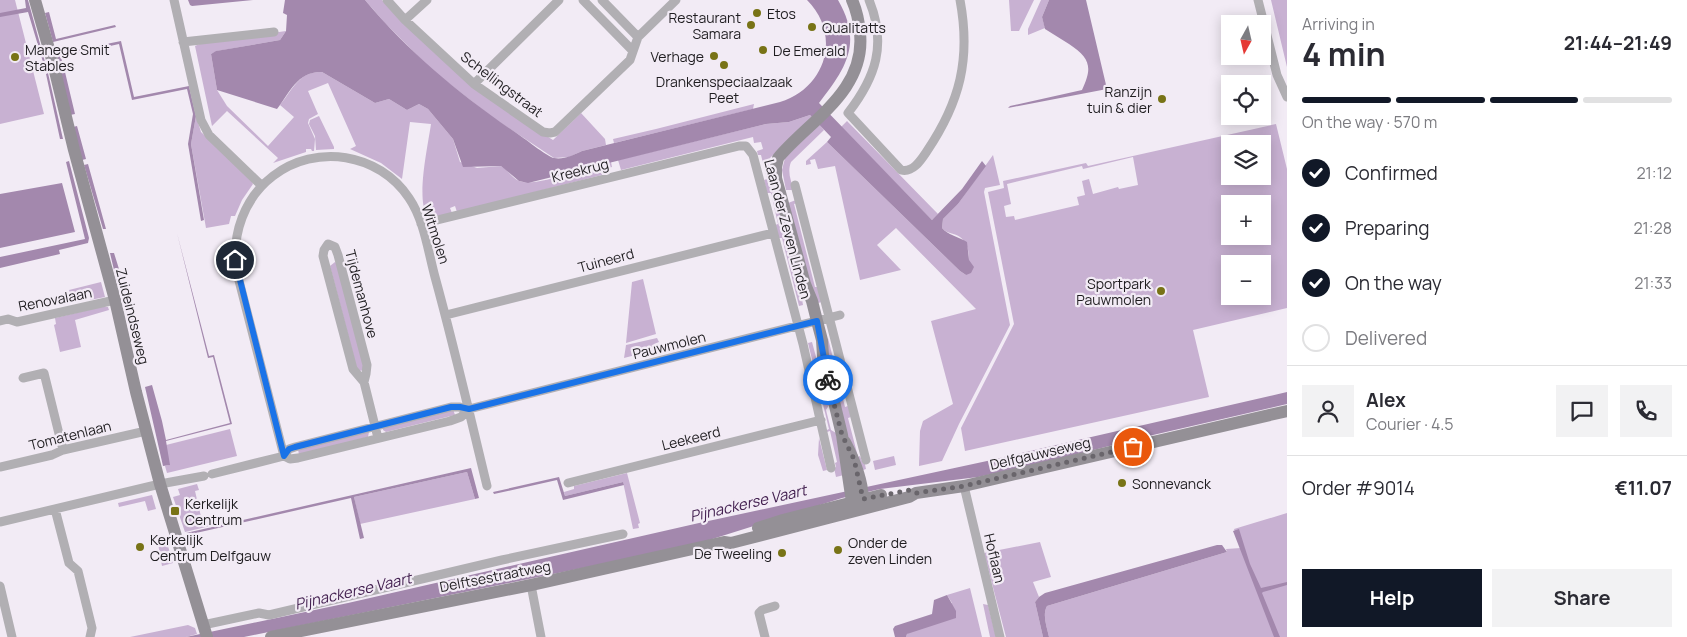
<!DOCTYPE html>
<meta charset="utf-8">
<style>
body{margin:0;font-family:Manrope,sans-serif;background:#f2f2f3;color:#2b2b33;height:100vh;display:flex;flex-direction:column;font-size:19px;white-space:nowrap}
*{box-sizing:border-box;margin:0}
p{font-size:16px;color:#7c7c81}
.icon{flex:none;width:28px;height:28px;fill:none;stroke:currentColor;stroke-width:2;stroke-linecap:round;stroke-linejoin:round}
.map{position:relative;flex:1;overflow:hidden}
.side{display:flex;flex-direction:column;background:#fff;width:400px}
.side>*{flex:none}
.needle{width:32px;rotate:188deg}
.buttons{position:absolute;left:1221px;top:15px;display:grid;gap:10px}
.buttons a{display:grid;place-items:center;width:50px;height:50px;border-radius:0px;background:#fff;box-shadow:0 2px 12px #0003;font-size:25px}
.pin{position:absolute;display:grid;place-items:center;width:42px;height:42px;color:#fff;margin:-21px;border:2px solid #fff;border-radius:50%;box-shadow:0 1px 5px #0007}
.courier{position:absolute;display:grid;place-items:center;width:50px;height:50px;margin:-25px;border:4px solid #1a73e8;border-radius:50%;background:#fff;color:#222;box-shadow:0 1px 6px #0007}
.overview em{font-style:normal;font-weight:700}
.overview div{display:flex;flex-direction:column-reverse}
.overview{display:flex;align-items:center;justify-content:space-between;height:85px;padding:0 15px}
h1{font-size:32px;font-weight:700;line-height:38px}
.bar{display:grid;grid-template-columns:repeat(4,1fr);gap:8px 5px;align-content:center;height:60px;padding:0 15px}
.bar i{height:6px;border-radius:4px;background:#e1e1e2}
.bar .selected{background:#111827}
.bar p{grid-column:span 4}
.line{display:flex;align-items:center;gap:12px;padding:0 15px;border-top:1px solid #e1e1e2}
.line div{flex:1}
.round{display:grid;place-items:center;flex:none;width:52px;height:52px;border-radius:0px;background:#f2f2f3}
ol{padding:0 15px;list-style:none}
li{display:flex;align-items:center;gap:15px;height:55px}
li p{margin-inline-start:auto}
li .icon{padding:5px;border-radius:50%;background:#111827;color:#fff;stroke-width:4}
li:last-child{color:#7c7c81}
li i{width:28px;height:28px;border:2px solid #e1e1e2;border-radius:50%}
.primary-button{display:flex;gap:10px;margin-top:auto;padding:10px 15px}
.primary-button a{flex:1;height:58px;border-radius:0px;background:#111827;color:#fff;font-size:20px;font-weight:700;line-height:58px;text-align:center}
.primary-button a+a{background:#f2f2f3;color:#2b2b33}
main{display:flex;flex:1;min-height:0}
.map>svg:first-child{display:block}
.green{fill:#c8b1d2;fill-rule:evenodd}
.water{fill:#a388ad}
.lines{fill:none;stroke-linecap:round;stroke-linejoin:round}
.street{stroke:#b1afb3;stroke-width:9}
.secondary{stroke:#949096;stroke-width:12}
.done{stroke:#69656b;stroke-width:5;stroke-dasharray:0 9}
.route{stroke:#1a73e8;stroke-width:6}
.poi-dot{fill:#787316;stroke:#f2ebf5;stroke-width:2}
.labels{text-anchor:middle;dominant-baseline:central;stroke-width:4.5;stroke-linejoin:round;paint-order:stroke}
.poi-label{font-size:14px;fill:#1f1d20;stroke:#f2ebf5;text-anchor:start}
.street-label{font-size:14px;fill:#1f1d20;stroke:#f2ebf5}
.water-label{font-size:15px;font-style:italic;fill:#442151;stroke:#f2ebf5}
</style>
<main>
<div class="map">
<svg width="1287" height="637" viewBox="0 0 1287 637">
<rect width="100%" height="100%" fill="#f2ebf5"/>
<path class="green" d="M0,0H15L44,114L0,124Z
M365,0H382L395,14L534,128L553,140L581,113L605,139L606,145L582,151L569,157L554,158L492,117L432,70L385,23Z
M1009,0H1034L1019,31H1011Z
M1041,0H1049L1042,17L1045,28L1028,35V29Z
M1271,0H1287V67Z
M286,31L280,40L217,51L211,54L217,90L227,106L268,146L294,117L280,105C293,89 299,71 322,72L375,103L389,99L407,110L419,104L428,109L453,139L460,162L477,168L501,166C508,170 512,178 519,181C534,188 592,166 611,162L612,167L601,170L602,175L457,212L455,206L450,208L452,213L438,216L436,214L427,215C416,199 428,145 431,124L410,122L402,179L381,163L350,149L356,146L328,83L308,91L318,114L309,119L308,123L315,139L314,151H312L311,149H306V152L273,163L278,158L227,111L212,126L195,46L202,43Z
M754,104L753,109L614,143L613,139L656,129Z
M810,115L812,117L770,158L768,168L800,288L803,305L799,306L782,238H778L775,225L778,224L771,193H767L764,180L767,179L761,155H758L757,151L763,149L761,142L754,143L753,137L621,170L618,160L766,124L789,122Z
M196,116L201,132L250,178L253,184L242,200L235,216H231L229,224L206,228L191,144Z
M319,116L334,147V149L316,150L315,136L309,124L310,120Z
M847,121L938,214L932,220L841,127Z
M819,124L824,130L791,162C787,172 791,181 794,190H786L782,170L785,158Z
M1276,124L1287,169V308L1193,330L1209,397L965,451L961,428L1014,324L988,192L1004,188L1003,181L1086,163L1088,166ZM1230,144H1262V176H1230ZM1133,157L1138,185L1119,189L1118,187L1093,194L1089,179L1082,181L1085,195L1077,197L1079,205L1015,220L1014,216L1006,217L1004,206L1011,204L1007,184L1082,166L1083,169ZM1230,204H1262V236H1230ZM1230,264H1262V296H1230Z
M827,142L960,271L966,275C969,261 972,247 960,237C955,233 947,234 942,228L943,219L958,204L993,155L1000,185L985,188L984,192L1010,325L959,424L942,461L919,466L920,431L923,421L953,404L931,321L976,309L896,228L877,245L901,270L860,280L835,166L818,169L815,159L810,160L811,164L806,165V161Z
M796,200L797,203L794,204L815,287H819L822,302L818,303L814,301L788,203Z
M335,262L338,264L365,367L364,370L359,371L357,369L330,266Z
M643,279L656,334L626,343L632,282Z
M101,282L105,297L90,300L89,294L71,298L69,290Z
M101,307H108L109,310L75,320L81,347L60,352L54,325L56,324L55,318Z
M657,338L659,342L654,344L655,350L624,358L626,345Z
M828,338L845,407L848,406L851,417L848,418L858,457L860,456L862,461L864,460L866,469L860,471L848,441L827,359Z
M812,342L829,405L826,410L831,430L836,433L844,475L836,477L834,468L836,467L835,463L837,462L830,431L827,432V430L829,429L808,343Z
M453,409L455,415L386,432L383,430V428Z
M230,429L237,456L167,473L165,466L169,465L166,445Z
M369,432L368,437L299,455L298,449Z
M819,438L827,470L823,471L818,455Z
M894,456L896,465L875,470L873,461Z
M467,472L475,499L360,524L354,497Z
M627,473L640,523L638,524L639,528L633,529L623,482L565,496L564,492L574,489V486Z
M197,484L199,490L195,491L203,525L226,520L227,522L185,532L173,497L180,495L178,489Z
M152,495L156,509L148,511L145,501L119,507L118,503Z
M1287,513V637H1049C1047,627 1042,615 1047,606L1227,552L1226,549L1241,548L1234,529Z
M165,536L173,563L162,566L157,538Z
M1040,542L1051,577L1033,582L1039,597L1035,602L1043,637H1006L984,553Z
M970,588L982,637H906L907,634L952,603L947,595Z
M983,604L988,605L996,637H990Z
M188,625L195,628L197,634L186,637H130Z"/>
<path class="water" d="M25,0H28L45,62H43L28,12L0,17V13L26,8Z
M188,0H253L192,6L190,5Z
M285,0H365C411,55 463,97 522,137C528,141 548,157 554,158C563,160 574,155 582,151L780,102C826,88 842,35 807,0H838C863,43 846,68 819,103L932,220L962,189L982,161L986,166L958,204L943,219L942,228C948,235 959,237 967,242L969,260L974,267L971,273L966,275L960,271L827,142L831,137L810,115L789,122L766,124L528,183L519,181L501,166L463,167L453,139L428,109L419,104L407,110L389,99L375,103L322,72C298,71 290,92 277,109L217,90L211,54L216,51L280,40L286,31L287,15L283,13Z
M1049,0H1086L1107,89L1008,108L1010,106L1082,90C1093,67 1090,58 1069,44C1061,39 1053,34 1045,29L1042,17Z
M49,12L56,39L115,25L116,27L53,42L45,13Z
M121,41L134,97L189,86L196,116L191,144L204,220L201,221L188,144L193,114L187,89L132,100L119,44L61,57L63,65L59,66L57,54Z
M65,72L75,114L70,115L60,73Z
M48,73L63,139H60L46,74Z
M77,126L86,159L82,160L73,127Z
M69,161L89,238L88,243L59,250L60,254L0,268V257L85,239L66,162Z
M88,164L106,229H103L84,165Z
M62,183L75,232L0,248V194Z
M177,233L209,356L214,355L232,424L166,441L170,465L163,466L145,387L152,385L162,421L166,440L230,423L213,357L208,358Z
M110,253H114L124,285L118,287Z
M134,317L145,360L140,362L128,318Z
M1287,392V404L1153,435L1038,464L978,477L880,489L842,498L706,541L646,555L244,637H186L348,603L699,523L987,461Z
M471,468L479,498L475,499L467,472L354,497L364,538L360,539L351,498L187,535L186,533Z
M559,477L565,496L623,482L624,485L563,500L557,480L494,494L493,492Z
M1239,529L1250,564L1261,588L1287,582V585L1263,592L1262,593L1280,637H1274L1233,531Z
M1217,545H1222L1227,552L1047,606C1042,615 1047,627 1049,637H1043L1035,602L1039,597L1045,593Z
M947,595L956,611V618L907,634L906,637H895L893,629L895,626L932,614L934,600Z"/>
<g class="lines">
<path class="street" d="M174,0L201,120L209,135L261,185
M387,0L405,20L474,84L543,132L550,133L555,132L630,60L638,37L676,0
M583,0L633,51
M602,0L638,37
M869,0C887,44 876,77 848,113L901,170C913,173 921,160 927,151C960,102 971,59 960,0
M1258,0L1277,75L1287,97
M405,20L427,0
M183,42L274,32
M474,84L559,0
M795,185L866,460
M421,224L739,146H746L753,155L803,344L831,468
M446,315L773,233
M0,321L8,319L17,322L115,300
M23,378L44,373L63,450
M364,382L366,374L367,365L338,255L335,247L328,244L324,250L323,256L353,369L364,382L378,438
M284,456L236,269C232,234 244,198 273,176C316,143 379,153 409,198C424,220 428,251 435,277C454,346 470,416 487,486
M284,456L289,449L295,447L451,407H459L469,409L840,315
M0,467L52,455L63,450L146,431
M212,474L284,456L290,459L298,458L450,421L461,417L469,409
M568,483L821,420
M964,486L1000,637
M55,509L69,563L78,571L92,628L90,637
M0,522L160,484L204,476
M531,585L541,637
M0,586L12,637
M203,625L259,613L269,615L502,560L623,534
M765,637L759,613L762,610L775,606"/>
<path class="secondary" d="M35,0L53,63L74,150L115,300L136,392L160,484L207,637
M852,0C857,11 859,22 860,33C866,91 810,120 778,158L776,167V178L805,284L812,301L817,321L822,340L823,356L842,435L852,502L859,509
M845,442C853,457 867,489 861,506
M758,528L783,520L881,495
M271,637L531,585L724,542L731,543L909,497L916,493L964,486L1287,411"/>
</g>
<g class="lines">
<path class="done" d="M828,380L842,435L854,459L863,499L910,490L916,493L964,486L1133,447"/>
<path class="route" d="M235,260L284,456L289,449L295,447L451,407H460L469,409L817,321L828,380"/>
</g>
<g class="poi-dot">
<circle cx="757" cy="13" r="5"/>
<circle cx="751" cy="25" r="5"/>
<circle cx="812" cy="27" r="5"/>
<circle cx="763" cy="50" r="5"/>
<circle cx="714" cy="56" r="5"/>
<circle cx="15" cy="57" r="5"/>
<circle cx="724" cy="65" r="5"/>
<circle cx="1162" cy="99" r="5"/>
<circle cx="1161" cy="291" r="5"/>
<circle cx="1122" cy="483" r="5"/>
<rect x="170" y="506" width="10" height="10" rx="2.5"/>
<circle cx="140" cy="547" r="5"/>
<circle cx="838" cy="550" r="5"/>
<circle cx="782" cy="553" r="5"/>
</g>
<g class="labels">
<g class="poi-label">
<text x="767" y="13">Etos</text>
<text x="741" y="17" text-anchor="end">Restaurant<tspan x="741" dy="16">Samara</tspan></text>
<text x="822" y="27">Qualitatts</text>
<text x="25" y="49">Manege Smit<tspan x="25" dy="16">Stables</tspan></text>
<text x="773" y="50">De Emerald</text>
<text x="704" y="56" text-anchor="end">Verhage</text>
<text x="724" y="81" text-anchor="middle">Drankenspeciaalzaak<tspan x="724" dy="16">Peet</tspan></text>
<text x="1152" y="91" text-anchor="end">Ranzijn<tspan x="1152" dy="16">tuin &amp; dier</tspan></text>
<text x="1151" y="283" text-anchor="end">Sportpark<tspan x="1151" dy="16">Pauwmolen</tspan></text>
<text x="1132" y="483">Sonnevanck</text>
<text x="185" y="503">Kerkelijk<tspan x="185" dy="16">Centrum</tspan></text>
<text x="150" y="539">Kerkelijk<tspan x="150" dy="16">Centrum Delfgauw</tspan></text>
<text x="848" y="542">Onder de<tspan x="848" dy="16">zeven Linden</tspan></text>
<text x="772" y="553" text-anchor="end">De Tweeling</text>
</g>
<g class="street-label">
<text transform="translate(502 84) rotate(37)">Schellingstraat</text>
<text transform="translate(580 170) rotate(-14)">Kreekrug</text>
<text transform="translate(788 229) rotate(75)">Laan der Zeven Linden</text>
<text transform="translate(436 234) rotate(72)">Witmolen</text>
<text transform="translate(606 260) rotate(-15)">Tuineerd</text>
<text transform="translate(362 294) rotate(75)">Tijdemanhove</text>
<text transform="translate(55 299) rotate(-11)">Renovalaan</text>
<text transform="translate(133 316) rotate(76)">Zuideindseweg</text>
<text transform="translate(669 345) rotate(-14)">Pauwmolen</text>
<text transform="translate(70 435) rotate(-14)">Tomatenlaan</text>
<text transform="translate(691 438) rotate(-14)">Leekeerd</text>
<text transform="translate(1040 453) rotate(-13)">Delfgauwseweg</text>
<text transform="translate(995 558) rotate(77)">Hoflaan</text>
<text transform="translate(495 576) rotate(-11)">Delftsestraatweg</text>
</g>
<g class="water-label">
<text transform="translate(748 503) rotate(-13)">Pijnackerse Vaart</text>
<text transform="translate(353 591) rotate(-13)">Pijnackerse Vaart</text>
</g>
</g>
</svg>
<div class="buttons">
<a><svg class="needle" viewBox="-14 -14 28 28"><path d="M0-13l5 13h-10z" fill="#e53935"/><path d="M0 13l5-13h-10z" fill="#7c7c81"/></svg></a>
<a><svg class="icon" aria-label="locate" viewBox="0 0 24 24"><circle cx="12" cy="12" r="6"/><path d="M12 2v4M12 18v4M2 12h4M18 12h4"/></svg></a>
<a><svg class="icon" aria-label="layers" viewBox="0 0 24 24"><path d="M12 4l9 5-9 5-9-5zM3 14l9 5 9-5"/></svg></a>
<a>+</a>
<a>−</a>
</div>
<div class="pin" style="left:1133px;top:447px;background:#ea580c"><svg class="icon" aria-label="bag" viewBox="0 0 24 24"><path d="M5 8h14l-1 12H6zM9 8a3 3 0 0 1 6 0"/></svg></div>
<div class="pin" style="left:235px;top:260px;background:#1f2937"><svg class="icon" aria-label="home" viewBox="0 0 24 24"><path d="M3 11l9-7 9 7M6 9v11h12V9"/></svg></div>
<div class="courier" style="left:828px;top:380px"><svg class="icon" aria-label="bike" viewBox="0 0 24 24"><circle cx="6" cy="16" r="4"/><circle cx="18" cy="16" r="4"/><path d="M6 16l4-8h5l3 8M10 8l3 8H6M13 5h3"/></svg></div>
</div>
<section class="side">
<div class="overview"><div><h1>4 min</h1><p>Arriving in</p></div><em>21:44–21:49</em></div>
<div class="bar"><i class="selected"></i><i class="selected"></i><i class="selected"></i><i></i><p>On the way · 570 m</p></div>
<ol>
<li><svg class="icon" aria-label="check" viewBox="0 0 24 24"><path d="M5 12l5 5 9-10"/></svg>Confirmed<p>21:12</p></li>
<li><svg class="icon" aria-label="check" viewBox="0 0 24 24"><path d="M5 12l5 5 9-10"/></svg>Preparing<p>21:28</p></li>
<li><svg class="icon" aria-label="check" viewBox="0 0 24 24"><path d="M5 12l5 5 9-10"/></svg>On the way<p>21:33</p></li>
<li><i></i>Delivered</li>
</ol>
<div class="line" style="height:90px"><a class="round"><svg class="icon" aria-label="person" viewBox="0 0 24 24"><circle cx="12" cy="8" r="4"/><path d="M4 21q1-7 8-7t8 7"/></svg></a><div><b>Alex</b><p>Courier · 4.5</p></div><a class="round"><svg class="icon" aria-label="chat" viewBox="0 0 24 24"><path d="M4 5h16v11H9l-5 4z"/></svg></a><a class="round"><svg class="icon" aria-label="phone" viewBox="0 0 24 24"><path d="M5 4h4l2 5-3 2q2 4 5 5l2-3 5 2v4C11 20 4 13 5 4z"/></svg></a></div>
<div class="line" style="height:65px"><div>Order #9014</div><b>€11.07</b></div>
<div class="primary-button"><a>Help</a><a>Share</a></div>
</section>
</main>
